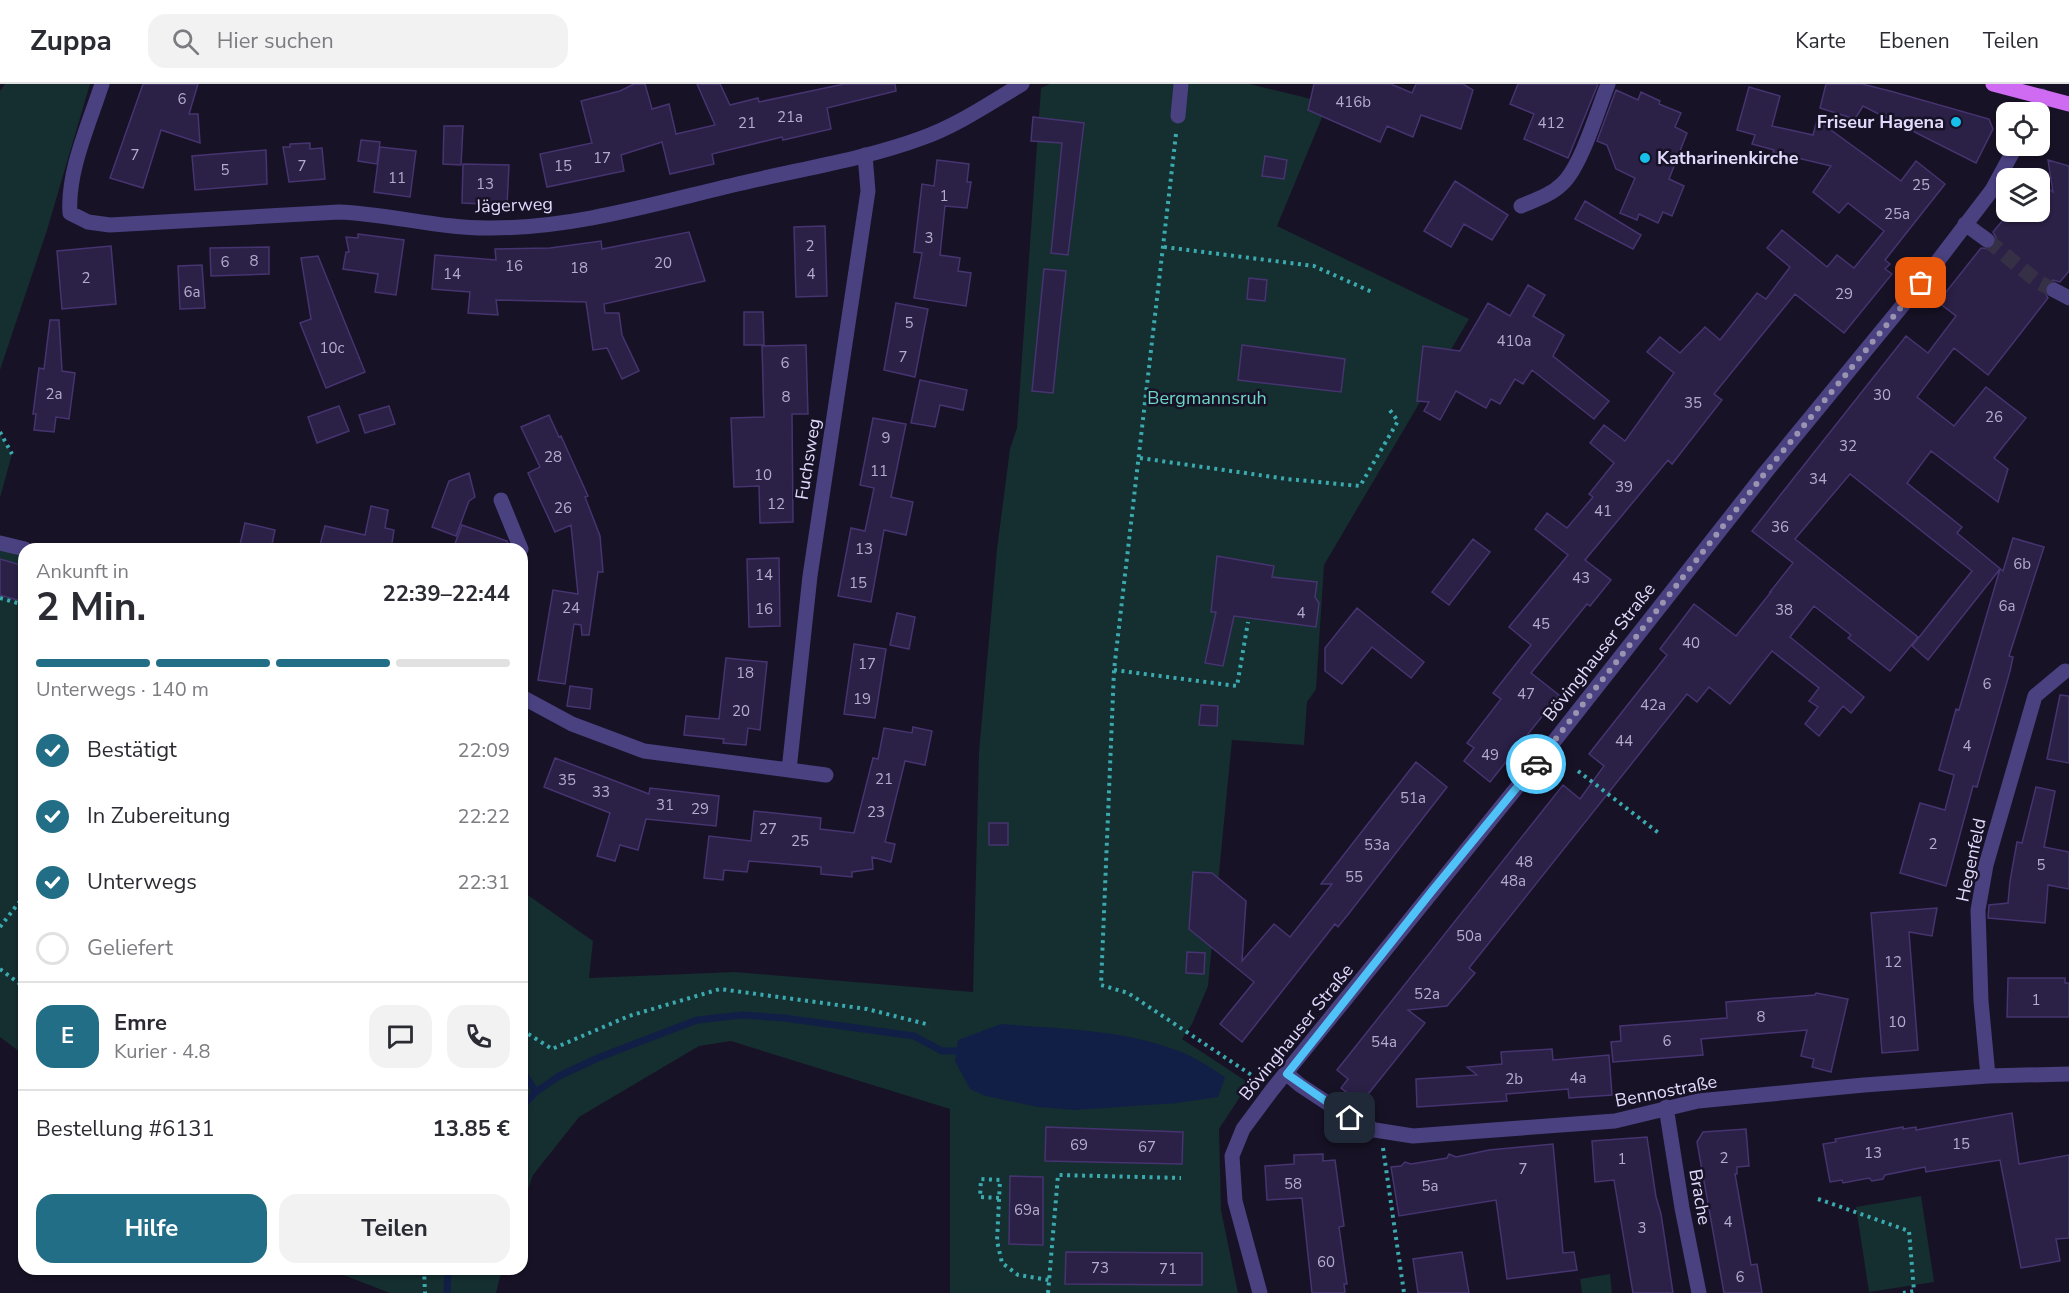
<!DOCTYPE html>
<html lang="de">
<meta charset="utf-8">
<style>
body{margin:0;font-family:"Nunito Sans",sans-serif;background:#f2f2f3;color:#2b2b33;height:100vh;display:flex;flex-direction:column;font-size:22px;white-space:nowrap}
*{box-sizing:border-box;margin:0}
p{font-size:20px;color:#7c7c81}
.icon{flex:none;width:33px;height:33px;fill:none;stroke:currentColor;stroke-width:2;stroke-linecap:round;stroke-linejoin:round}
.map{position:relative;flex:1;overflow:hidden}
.sheet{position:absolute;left:18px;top:459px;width:510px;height:732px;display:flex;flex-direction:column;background:#fff;border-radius:18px;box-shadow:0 2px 4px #0004}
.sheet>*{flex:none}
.controls{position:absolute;left:1996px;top:18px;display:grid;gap:12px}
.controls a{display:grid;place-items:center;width:54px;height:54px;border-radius:12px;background:#fff;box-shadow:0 2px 4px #0004;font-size:30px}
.pin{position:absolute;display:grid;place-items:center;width:51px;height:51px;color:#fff;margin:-26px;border-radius:12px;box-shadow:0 3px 9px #0006}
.courier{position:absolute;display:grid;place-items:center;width:60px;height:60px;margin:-30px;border:4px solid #4fc3f7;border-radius:50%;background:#fff;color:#222;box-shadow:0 2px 8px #0007}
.headline em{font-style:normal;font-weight:700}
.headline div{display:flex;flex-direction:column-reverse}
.headline{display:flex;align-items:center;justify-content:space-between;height:102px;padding:0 18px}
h1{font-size:39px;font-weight:700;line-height:45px}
.bar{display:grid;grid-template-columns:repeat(4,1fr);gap:9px 6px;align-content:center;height:72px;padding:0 18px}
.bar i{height:8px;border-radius:4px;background:#e1e1e2}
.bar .selected{background:#226e86}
.bar p{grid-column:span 4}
.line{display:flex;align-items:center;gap:15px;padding:0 18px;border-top:2px solid #e1e1e2}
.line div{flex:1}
.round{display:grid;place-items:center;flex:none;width:63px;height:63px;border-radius:18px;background:#f2f2f3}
ol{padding:0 18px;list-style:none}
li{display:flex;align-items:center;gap:18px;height:66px}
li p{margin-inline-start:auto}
li .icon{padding:6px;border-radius:50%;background:#226e86;color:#fff;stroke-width:4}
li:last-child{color:#7c7c81}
li i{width:33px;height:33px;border:3px solid #e1e1e2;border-radius:50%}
.button{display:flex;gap:12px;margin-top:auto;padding:12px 18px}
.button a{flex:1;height:69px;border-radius:18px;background:#226e86;color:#fff;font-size:24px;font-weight:700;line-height:69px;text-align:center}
.button a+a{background:#f2f2f3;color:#2b2b33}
header{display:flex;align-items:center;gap:36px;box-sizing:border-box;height:84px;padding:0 30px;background:#fff;border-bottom:2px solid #e1e1e2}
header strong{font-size:28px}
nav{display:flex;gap:33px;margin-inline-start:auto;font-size:21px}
.search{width:420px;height:54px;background:#f2f2f3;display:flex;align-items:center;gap:15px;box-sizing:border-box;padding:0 21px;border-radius:18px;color:#7c7c81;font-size:22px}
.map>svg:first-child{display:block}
.green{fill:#152e30}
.water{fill:#111f46}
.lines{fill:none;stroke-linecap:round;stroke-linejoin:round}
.stream{stroke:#111f46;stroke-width:7}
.building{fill:#2b2046;stroke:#463470;stroke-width:1.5}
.minor-tunnel{stroke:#363046;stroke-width:15;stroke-dasharray:15 8;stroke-linecap:butt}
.path{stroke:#3baaaf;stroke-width:4;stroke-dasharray:3 4.5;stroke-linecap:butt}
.minor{stroke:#4a4181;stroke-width:15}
.major{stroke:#ce6bf2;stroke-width:15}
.done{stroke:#9b94b1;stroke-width:6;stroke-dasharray:0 10.8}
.route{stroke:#4fc3f7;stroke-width:8}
.poi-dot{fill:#18bfeb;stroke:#181226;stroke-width:2}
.labels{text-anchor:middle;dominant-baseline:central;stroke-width:5;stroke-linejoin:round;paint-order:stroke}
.number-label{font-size:15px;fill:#b4acce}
.poi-label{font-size:18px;font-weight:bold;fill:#e2dafc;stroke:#181226;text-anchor:end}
.street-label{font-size:18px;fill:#e2dafc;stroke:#181226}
.park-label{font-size:18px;fill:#6cd6c7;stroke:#181226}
</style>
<header>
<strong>Zuppa</strong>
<div class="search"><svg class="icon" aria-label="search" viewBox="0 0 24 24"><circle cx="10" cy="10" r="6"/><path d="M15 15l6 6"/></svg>Hier suchen</div>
<nav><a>Karte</a><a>Ebenen</a><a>Teilen</a></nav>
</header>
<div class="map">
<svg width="2069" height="1209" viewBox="0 0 2069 1209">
<rect width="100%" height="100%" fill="#181226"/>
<path class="green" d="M5,0H90L47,146L0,286V7Z
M1050,0H1249L1328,19L1277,142L1469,235L1324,481L1316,605L1307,618L1304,661L1232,656L1208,902L1192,940L1182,955L1249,999L1219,1045L1221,1126L1238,1209H950V1025L731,957L699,962L579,1033L533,1091L522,1122V807L593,857L589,894L735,888L973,908L979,668L997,465L1010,365L1017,344L1041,4Z
M0,350L12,370L0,414Z
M0,459L24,465V971L0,953Z
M1921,1112L1934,1198L1869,1208L1856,1123Z
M328,1185H502L496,1209H390Z
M1610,1190L1612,1209H1582L1580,1195Z"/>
<path class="water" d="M1001,940C1058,945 1121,945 1176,966C1193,972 1210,983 1225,993L1218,1013L1177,1019L1075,1026L1038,1023L986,1012L970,1005L955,977L958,956Z"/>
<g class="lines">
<path class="stream" d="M522,987L536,1008
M522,1022L536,1008L559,992L600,973L697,936L742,931L784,934L914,952L942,967H957
M447,1209L448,1185"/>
</g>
<path class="building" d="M143,0H198L189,30H198L200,59L161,46L143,104L110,94Z
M634,0H645L652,25L669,20L676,50L715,41L697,0H720L730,21L758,14L759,18L844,0H895L896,7L827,24L831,45L783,56L782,53L712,70L714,80L670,90L662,58L621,71L624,87L547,103L540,70L592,59L581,17L620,7Z
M1314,0H1391L1412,9L1416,0H1463L1473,6L1461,45L1421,31L1413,53L1387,42L1380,58L1308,26Z
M1518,0H1598L1568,74L1524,55L1534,30L1510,20Z
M1826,0H1862L1890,7L1989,35L1993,45L1976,79L1863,22L1855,35L1820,24Z
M1749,3L1780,12L1772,42L1813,51L1817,36L1901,97L1916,77L1945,100L1885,176L1890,180L1885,185L1892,190L1844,249L1795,210L1714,310L1722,316L1672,380L1668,376L1585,476L1611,496L1590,522L1587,520L1531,589L1559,611L1490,698L1464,677L1474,664L1467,659L1501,615L1493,609L1531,561L1509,543L1568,471L1535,445L1547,429L1567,444L1593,413L1589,410L1614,379L1590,359L1604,341L1625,357L1674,289L1647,268L1660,253L1680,269L1705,243L1720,256L1757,209L1766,215L1790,183L1767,164L1782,146L1827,183L1837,171L1854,184L1884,147L1848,119L1839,129L1813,108L1831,82L1773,68L1774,66L1752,60L1755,51L1737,46Z
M1616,6L1638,16L1641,8L1660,17L1659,20L1681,29L1675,43L1687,49L1669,95L1684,102L1672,132L1663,128L1658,139L1639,130L1637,136L1620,129L1635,94L1616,85L1607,61L1597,57Z
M1033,33L1084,39L1068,171L1051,169L1062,59L1031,57Z
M444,42H463L461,81L443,80Z
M361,56L380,58L377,80L358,77Z
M310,59V65L322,64L325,95L289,98L283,63H290V60Z
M380,63L416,67L410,113L374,108Z
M266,66L267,100L195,106L192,72Z
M1265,72L1287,76L1284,95L1262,92Z
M937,76L969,80L967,98H971L967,124L945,122L940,171L960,174L958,187L971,189L966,222L914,214L922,169L914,168L922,100L934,102Z
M2048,76L2069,82V187L2060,198L2053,196L2046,201L2044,207L2048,214L1988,291L1954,264L1917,313L1954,342L1986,303L2026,334L1994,374L2008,385L1998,418L1931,367L1907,399L1962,443L1957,449L2003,487L2013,454L2044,463L2009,572L2013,573L2010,587L1977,703L1973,702L1946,802L1900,789L1920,719L1945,726L1954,691L1939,686L1956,625L1959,626L2000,485L1928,576L1912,562L1972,487L1850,390L1795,455L1918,553L1890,587L1848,554L1851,551L1814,522L1790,553L1864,613L1851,629L1843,622L1819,652L1805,640L1818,623L1809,617L1819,604L1772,567L1730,620L1709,603L1697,618L1687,610L1469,884L1475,889L1447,922L1408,926L1425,939L1361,1019L1341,1004L1348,995L1337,986L1563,701L1580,715L1604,682L1589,670L1667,571L1660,565L1694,520L1736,552L1771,508H1770L1793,479L1752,447L1906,252L1928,269L1956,232L1938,218L1981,164L1990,165L1995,161L1996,153L1993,148L2003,136L2000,133L2007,124V128H2040V98L2053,108Z
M463,80L509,81L507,121L462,119Z
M1455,97L1508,131L1492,156L1464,140L1451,163L1424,147Z
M1585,117L1641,151L1633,165L1575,135Z
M825,142L827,212L796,213L794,143Z
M689,148L705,197L604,220L605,229H619L622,251L639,287L622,295L607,264L593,266L586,218L496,216L498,231L468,229L470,208L432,205L435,171L496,176L495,165L550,164L601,157L602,165Z
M358,150L404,156L396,211L375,208L378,190L343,185L346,168H349L346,153L358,154Z
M111,162L116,220L62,225L57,167Z
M269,163V190L211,192L210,164Z
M318,172L365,288L326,304L300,239L311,235L301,174Z
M202,181L205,224L180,225L178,182Z
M1044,185L1066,187L1053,309L1032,307Z
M1249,194L1267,196L1265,217L1247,215Z
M1528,201L1545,211L1533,232L1564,251L1553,272L1609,317L1594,335L1532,286L1523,300L1515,295L1500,320L1491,315L1486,324L1456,307L1440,336L1424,327L1429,318L1417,317L1423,262L1460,267L1488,219L1510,232Z
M896,219L928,225L915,293L884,286Z
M744,228H763L764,261H744Z
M50,236H59L62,287L75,289L69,335L56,333L54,348L34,346L36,330H33L39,284L44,285Z
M806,261L808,330H792L793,438L760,439L759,402L734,403L731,334L764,333L762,262Z
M1242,261L1345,275L1341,308L1238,296Z
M920,296L967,306L963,326L940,321L935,343L911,339Z
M339,322L349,347L317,359L308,333Z
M389,322L395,340L365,349L359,331Z
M549,331L559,353L561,352L588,412L585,413L600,452L603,488H598L589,551H582L581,541L574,540L565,600L538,596L553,506L578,510L571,441L555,448L528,389L540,383L521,343Z
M873,334L906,340L891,413L913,418L906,451L884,446L871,518L838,512L851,444L865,447L874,404L860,401Z
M469,389L475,413L469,417L456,452L432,443L449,397Z
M371,422L388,426L385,444L394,446L391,465H319L325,442L365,451Z
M245,439L275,446L271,465H239Z
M462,441L507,457L510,465H453Z
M1473,455L1490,468L1449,521L1432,508Z
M1217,472L1274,482L1272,493L1317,498L1315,513L1319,519L1316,543L1234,532L1223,582L1205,579L1216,528H1211Z
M779,474L780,542L749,543L747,475Z
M0,475L24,482V518L0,511Z
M1357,524L1424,578L1411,594L1372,563L1342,600L1325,587V564Z
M897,529L915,533L909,565L890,561Z
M854,560L886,565L875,634L844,630Z
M726,574L767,578L760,646L748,644L746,661L723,659L724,655L684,651L686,632L719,635Z
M570,602L592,605L590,625L567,622Z
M2060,611L2069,612V679L2047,675Z
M1201,621L1218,622L1217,642L1199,641Z
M913,643L932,647L925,681L905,677L885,758L895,760L891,778L872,773L873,785L852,788V793L821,790V783L749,777L747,788L724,786L723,796L704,794L709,752L751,757L754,727L821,734L820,745L854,749L873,674L878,675L884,644L912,649Z
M555,674L649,710L650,704L719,712L716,742L646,735L638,766L620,761L615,777L597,772L610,729L544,703Z
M1416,678L1447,703L1350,828L1338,843L1335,840L1242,958L1220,940L1254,898L1189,845L1193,788L1212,789L1246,817L1242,877L1274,840L1290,853L1332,800H1321Z
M2036,703L2055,707L2044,763L2069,768V805L2048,801L2045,839L1988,834L1989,821L2008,819L2010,797L2017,758L2022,759Z
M989,739H1008V761H989Z
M1937,824L1932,852L1909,848L1918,966L1882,969L1871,829Z
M1187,868L1205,869L1204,890L1186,889Z
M2008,894H2065V899H2069V933H2007Z
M1816,909L1848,915L1831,988L1812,983L1814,975L1801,972L1807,946L1701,955L1703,971L1613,978L1611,958L1621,957L1620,942L1727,934L1726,918L1815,911Z
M1552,965L1553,976L1609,971L1612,1011L1569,1014L1568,1005L1506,1010L1507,1017L1417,1023L1416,995L1477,991L1467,983L1502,980L1501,968Z
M2012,1029L2019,1080L2069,1071V1154L2056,1155L2060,1177L2021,1184L2000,1076L1926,1088L1925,1083L1885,1091L1883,1095L1872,1097L1869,1094L1843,1099L1842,1096L1830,1098L1823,1060L1836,1058L1835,1055L1903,1043V1045L1916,1043V1046Z
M1046,1043L1183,1048L1182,1080L1045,1077Z
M1746,1045L1749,1082L1737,1083V1090H1735L1751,1181L1757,1180L1762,1209H1724L1697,1058L1703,1048Z
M1647,1053L1656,1113L1661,1130L1673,1209H1633L1614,1096L1595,1098L1592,1057Z
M1553,1060L1563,1169L1574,1168L1577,1186L1507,1195L1496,1116L1399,1132L1391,1083L1401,1082L1405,1078L1411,1080L1447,1074L1449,1070L1456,1073L1489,1066Z
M1323,1070V1077L1335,1076L1344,1142L1339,1143L1347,1200H1344L1345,1209H1312L1302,1114L1267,1116L1265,1082L1294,1080V1071Z
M1010,1092L1043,1093V1161L1009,1160Z
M1066,1168L1202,1169V1201L1065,1200Z
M1462,1168L1469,1209H1418L1413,1175Z"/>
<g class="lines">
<path class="minor-tunnel" d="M1987,156L2038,198L2054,206"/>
<path class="path" d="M1176,50L1114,586L1101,901L1128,909L1259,996
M1164,163L1314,182L1372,208
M0,348L12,370
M1140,374L1287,395L1360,402L1398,337L1389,325
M0,514L24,521
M1114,586L1237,602L1248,538
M1578,687L1660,750
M0,843L24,812
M0,885L24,903
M522,946L552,965L629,932L720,905L867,925L930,941
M1383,1064L1404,1209
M999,1114L980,1113L981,1095L1000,1096L997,1157L1002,1179L1018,1191L1049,1196
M1818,1115L1909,1147L1914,1207L1903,1209
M424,1185L425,1209
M1048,1209L1058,1091L1181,1094"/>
<path class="minor" d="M102,0C89,40 67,88 70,129L88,138L110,141L339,128C390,130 441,145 492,144C580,144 666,116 751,97C807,84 868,74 922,54C958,41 990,19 1022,0
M2033,28L2042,12
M1178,32L1181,0
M1521,122C1535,116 1551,111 1562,100C1581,83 1598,25 1608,0
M1965,140L1987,156
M2054,206L2069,214
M501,416L521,465
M0,459L25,465
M522,613L572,640L644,667L789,686L810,492L868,107L865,71
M789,686L826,691
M1287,990L1300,1001L1350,1034L1375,1046L1413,1052L1615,1037L1698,1017L1864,1001L1988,992L2069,990
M1988,992L1981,917L1978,826L1986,781L2035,612L2065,587
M1666,1023L1682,1124L1699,1209
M1260,1209L1235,1117L1232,1072L1243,1045L1272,1006L1548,665L1765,389L1921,199L1992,106L2016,62"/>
<path class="major" d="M1993,0L2069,20"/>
</g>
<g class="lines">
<path class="done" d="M1536,680L1765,389L1921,199"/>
<path class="route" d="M1350,1034L1287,990L1432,807L1536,680"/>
</g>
<g class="poi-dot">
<circle cx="1956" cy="38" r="6"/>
<circle cx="1645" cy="74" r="6"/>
</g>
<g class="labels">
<g class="number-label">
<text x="182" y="15">6</text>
<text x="1353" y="18">416b</text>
<text x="790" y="33">21a</text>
<text x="747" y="39">21</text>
<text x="1551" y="39">412</text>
<text x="135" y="71">7</text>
<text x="602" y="74">17</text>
<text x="302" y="82">7</text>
<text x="563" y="82">15</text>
<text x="225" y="86">5</text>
<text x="397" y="94">11</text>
<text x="485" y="100">13</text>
<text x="1921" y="101">25</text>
<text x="944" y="112">1</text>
<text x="1897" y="130">25a</text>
<text x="929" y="154">3</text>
<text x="810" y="162">2</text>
<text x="254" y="177">8</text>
<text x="225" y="178">6</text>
<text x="663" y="179">20</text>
<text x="514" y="182">16</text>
<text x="579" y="184">18</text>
<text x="452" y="190">14</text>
<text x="811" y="190">4</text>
<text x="86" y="194">2</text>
<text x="192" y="208">6a</text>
<text x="1844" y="210">29</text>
<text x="909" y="239">5</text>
<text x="1514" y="257">410a</text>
<text x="332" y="264">10c</text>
<text x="903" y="273">7</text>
<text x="785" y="279">6</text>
<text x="54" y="310">2a</text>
<text x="1882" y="311">30</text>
<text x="786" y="313">8</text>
<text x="1693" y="319">35</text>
<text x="1994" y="333">26</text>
<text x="886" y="354">9</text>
<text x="1848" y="362">32</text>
<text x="553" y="373">28</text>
<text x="879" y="387">11</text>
<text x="763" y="391">10</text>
<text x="1818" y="395">34</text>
<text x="1624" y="403">39</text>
<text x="776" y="420">12</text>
<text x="563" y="424">26</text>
<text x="1603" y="427">41</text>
<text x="1780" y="443">36</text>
<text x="864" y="465">13</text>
<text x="2022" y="480">6b</text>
<text x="764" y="491">14</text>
<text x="1581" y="494">43</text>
<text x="858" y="499">15</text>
<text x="2007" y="522">6a</text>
<text x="571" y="524">24</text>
<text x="764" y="525">16</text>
<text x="1784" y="526">38</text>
<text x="1301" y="529">4</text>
<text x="1541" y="540">45</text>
<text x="1691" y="559">40</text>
<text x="867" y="580">17</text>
<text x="745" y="589">18</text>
<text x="1987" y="600">6</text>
<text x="1526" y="610">47</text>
<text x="862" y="615">19</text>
<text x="1653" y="621">42a</text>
<text x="741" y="627">20</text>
<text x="1624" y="657">44</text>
<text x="1967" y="662">4</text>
<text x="1490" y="671">49</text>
<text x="884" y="695">21</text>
<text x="567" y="696">35</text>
<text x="601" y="708">33</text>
<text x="1413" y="714">51a</text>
<text x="665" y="721">31</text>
<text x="700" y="725">29</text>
<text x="876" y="728">23</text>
<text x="768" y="745">27</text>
<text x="800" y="757">25</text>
<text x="1933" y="760">2</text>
<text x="1377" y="761">53a</text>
<text x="1524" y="778">48</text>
<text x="2041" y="781">5</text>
<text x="1354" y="793">55</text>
<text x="1513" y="797">48a</text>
<text x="1469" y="852">50a</text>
<text x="1893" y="878">12</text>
<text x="1427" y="910">52a</text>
<text x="2036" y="916">1</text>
<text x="1761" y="933">8</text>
<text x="1897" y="938">10</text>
<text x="1667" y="957">6</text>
<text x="1384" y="958">54a</text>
<text x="1578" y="994">4a</text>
<text x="1514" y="995">2b</text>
<text x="1961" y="1060">15</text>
<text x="1079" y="1061">69</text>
<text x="1147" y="1063">67</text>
<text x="1873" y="1069">13</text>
<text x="1724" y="1074">2</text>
<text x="1622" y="1075">1</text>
<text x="1523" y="1085">7</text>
<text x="1293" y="1100">58</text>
<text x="1430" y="1102">5a</text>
<text x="1027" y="1126">69a</text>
<text x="1728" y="1138">4</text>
<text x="1642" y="1144">3</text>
<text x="1326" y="1178">60</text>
<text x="1100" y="1184">73</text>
<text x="1168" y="1185">71</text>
<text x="1740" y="1193">6</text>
</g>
<g class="poi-label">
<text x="1944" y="38">Friseur Hagena</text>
<text x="1657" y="74" text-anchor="start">Katharinenkirche</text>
</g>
<g class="street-label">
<text transform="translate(514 121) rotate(-2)">Jägerweg</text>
<text transform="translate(808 375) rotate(-81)">Fuchsweg</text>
<text transform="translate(1599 568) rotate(-52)">Bövinghauser Straße</text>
<text transform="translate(1971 776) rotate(-78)">Hegenfeld</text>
<text transform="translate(1296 948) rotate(-51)">Bövinghauser Straße</text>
<text transform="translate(1666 1007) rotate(-11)">Bennostraße</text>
<text transform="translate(1700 1113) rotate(80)">Brache</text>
</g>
<g class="park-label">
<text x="1207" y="314">Bergmannsruh</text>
</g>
</g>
</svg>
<div class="controls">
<a><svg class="icon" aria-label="locate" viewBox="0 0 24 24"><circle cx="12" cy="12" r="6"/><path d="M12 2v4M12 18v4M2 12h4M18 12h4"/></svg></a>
<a><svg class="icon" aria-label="layers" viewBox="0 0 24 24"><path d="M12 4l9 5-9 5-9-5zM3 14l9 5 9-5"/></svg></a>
</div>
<div class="pin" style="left:1921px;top:199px;background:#ea580c"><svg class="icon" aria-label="bag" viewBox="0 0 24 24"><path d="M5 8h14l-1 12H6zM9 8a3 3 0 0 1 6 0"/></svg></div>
<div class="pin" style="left:1350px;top:1034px;background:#1f2937"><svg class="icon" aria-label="home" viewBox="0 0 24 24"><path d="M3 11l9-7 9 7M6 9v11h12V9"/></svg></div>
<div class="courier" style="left:1536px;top:680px"><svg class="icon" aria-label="car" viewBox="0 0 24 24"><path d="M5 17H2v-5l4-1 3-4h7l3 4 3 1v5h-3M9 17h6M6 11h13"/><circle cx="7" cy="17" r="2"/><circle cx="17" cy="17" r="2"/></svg></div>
<section class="sheet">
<div class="headline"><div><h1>2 Min.</h1><p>Ankunft in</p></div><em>22:39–22:44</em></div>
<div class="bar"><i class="selected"></i><i class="selected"></i><i class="selected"></i><i></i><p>Unterwegs · 140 m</p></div>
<ol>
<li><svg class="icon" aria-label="check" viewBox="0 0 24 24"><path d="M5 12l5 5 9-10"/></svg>Bestätigt<p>22:09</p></li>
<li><svg class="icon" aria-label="check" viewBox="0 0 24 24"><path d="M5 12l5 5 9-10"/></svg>In Zubereitung<p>22:22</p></li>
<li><svg class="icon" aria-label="check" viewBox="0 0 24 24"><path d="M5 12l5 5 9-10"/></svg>Unterwegs<p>22:31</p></li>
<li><i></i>Geliefert</li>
</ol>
<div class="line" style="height:108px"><b class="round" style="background:#226e86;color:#fff">E</b><div><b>Emre</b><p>Kurier · 4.8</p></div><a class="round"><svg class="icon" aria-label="chat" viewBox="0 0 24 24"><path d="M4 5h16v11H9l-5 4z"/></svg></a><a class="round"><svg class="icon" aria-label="phone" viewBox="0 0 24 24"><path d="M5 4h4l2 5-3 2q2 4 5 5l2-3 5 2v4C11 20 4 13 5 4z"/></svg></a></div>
<div class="line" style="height:78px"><div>Bestellung #6131</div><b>13.85 €</b></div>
<div class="button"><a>Hilfe</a><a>Teilen</a></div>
</section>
</div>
